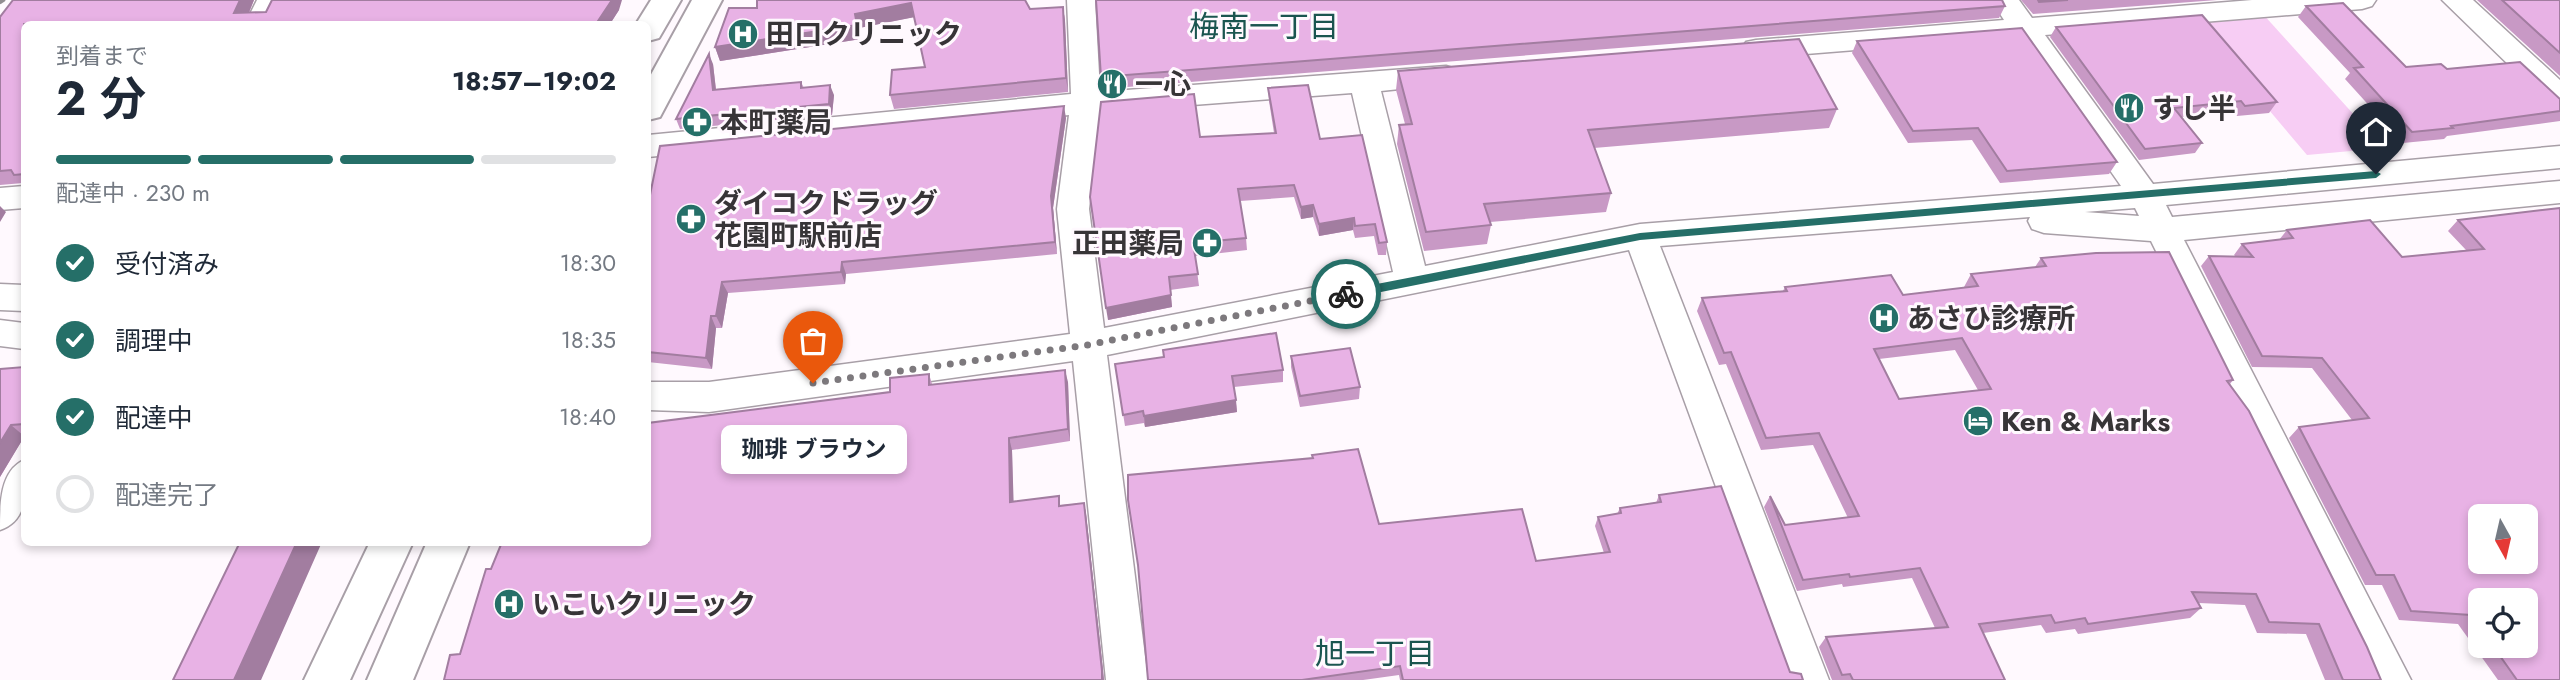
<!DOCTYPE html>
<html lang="ja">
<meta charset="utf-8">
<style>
body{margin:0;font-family:Jost,"Noto Sans JP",sans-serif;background:#f6f6f7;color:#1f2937;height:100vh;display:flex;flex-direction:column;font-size:26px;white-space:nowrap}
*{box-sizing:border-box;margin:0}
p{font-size:23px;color:#747a83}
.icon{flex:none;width:38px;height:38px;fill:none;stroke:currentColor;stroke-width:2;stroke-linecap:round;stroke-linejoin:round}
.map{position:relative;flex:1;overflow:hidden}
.drawer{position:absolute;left:21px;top:21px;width:630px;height:525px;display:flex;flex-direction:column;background:#fff;border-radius:10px;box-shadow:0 4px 10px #0003}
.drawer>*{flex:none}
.needle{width:46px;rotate:172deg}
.fabs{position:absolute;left:2468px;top:504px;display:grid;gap:14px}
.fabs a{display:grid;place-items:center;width:70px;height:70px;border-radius:10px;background:#fff;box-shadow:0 4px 10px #0003;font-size:35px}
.pin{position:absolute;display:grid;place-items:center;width:60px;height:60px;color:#fff;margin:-72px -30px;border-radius:50% 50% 50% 0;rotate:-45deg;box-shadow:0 0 7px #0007}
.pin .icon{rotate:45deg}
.courier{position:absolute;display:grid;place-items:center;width:70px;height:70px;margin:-35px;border:5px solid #256f68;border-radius:50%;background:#fff;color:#222;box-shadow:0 2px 9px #0007}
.bubble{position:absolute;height:49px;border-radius:10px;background:#fff;box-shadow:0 4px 10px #0003;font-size:23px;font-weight:700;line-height:49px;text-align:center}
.overview em{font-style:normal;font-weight:700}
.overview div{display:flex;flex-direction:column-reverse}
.overview{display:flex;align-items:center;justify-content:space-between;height:119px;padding:0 35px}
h1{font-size:46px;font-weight:700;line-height:52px}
.bar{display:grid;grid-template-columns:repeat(4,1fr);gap:10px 7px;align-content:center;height:84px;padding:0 35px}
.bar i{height:9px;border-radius:5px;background:#e0e1e3}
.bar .active{background:#256f68}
.bar p{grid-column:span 4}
ol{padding:0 35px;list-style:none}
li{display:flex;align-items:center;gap:21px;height:77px}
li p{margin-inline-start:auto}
li .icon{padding:7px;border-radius:50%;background:#256f68;color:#fff;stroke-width:4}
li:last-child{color:#747a83}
li i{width:38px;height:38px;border:4px solid #e0e1e3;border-radius:50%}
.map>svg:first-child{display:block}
.green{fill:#f7cdf4}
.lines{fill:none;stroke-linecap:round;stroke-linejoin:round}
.minor-casing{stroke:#a89fa7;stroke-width:3}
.highway-casing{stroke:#a89fa7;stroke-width:4}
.minor{fill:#fff;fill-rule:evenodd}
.highway{fill:#fff;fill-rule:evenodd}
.rail{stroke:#928d91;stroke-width:4.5}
.wall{fill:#c899c5;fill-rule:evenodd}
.shaded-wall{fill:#a27da0}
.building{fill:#e8b2e5;stroke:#a27da0;stroke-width:2;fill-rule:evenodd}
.route{fill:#256f68}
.done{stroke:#7d797d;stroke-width:7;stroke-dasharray:0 12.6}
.labels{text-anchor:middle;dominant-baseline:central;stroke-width:6;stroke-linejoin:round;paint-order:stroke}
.poi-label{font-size:28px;font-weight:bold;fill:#373437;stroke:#fff9fe;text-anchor:start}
.neighbourhood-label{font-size:30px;fill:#1b5550;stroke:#fff9fe}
</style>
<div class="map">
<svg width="2560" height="680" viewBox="0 0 2560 680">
<rect width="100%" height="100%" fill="#fff9fe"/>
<path class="green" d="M2262,13L2384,148L2307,155L2192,19Z"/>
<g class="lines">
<g class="minor-casing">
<path id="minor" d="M257,0H285L273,24H245Z
M1067,0H1095L1100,92L1446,66L1456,69L1461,76L1456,83L1381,91L1425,266L1640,224L2121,186L2017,37L1756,58L1746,56L1741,49L1746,42L1756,40L2004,20L1991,0H2019L2032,18L2252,0H2376L2372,6L2362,9L2045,35L2153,184L2560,146V168L2166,205L2172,217L2560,181V203L2184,240L2411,680H2368L2151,241L2044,233L2032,229L2028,221L2030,217L1660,246L1829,680H1787L1629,250L1107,355L1148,680H1106L1073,361L709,412L648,410V382H709L1070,334L1057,209L1069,115L648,157V135L1071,94ZM1352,93L1393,272L1104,328L1089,209L1100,112ZM2135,208L2139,216L2085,212Z
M2442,0H2473L2560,80V107L2549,104Z
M24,186V208L0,210V188Z
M0,284L24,285V311L0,310Z
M0,320L24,323V349L0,346Z
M24,460C26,487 30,520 0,530C0,503 0,471 24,460Z"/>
</g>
<g class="highway-casing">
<path id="highway" d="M651,0H681L659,38L648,41V24H636Z
M692,0H722L660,117L648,120V80Z
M370,542H413L350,680H304Z
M427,542H470L413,680H367Z"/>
</g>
<use href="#minor" class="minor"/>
<use href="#highway" class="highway"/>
<path class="rail" d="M0,2L3,0"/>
</g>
<path class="wall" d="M254,0L249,13L619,10L610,24H24V185L23,183L0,185V17Z
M2021,0H2217L2033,14Z
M2477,0H2560V76Z
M2005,6L1999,18L1102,89L1101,77Z
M2306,6L2406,67L2447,69L2560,99V121L2447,136L2444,139L2403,143L2345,79L2350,73L2298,17Z
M1063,7L1065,21L1068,92L894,109L890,95L925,67L914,17L859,28L861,39L720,61L715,47L729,8L1030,9Z
M2056,27L2277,102L2269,113L2237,116L2234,112L2182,117L2202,143L2195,153L2139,160L2050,37Z
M1857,41L2117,162L2109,174L2000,183L1972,140L1908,143L1852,53Z
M713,64L716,89L801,82L804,88L834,95L832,115L680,129L676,119Z
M1398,71L1837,109L1829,128L1594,148L1611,193L1606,212L1490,222L1491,225L1487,244L1424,251L1397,144L1399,125L1405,124L1396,90Z
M1268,88L1320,139L1387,242L1386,255H1378L1374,236L1355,238L1353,230L1319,236L1313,217L1301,219L1294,197L1240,201L1246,238L1247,250L1195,256L1199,286L1170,290L1172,307L1108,320L1200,137L1274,133L1269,101Z
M1066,118L1053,208L1057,254L846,274L845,284L728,293L722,328H716L712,369L648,362V196Z
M2560,208V680H2498L2458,624L2399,620L2382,585H2365L2289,438L2299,427L2352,420L2312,368L2252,367L2201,266L2209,256L2236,257L2234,255L2242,244L2279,240L2287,230L2402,257L2466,250L2448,231L2458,220ZM2480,600L2525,646H2480Z
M2041,258L2233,380L2230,384L2381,680H2325L2306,634L2257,633L2245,605L2199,603L2201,608L2190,618L2078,634L2075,629L2046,633L2041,625L1983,633L2005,680H1832L1819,647L1826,637L1935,628L1912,578L1843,587L1842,584L1797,591L1764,507L1770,496L1785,525L1848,518L1813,445L1761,450L1726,364L1719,365L1697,311L1702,298L1783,291L1785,287L1903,295L1965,288L1964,287L1971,274L2035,267ZM1955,350L1978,390L1899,399L1879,359Z
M1291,356L1360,387L1359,399L1300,407L1291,367Z
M1115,364L1283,370V382L1234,387L1237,412L1145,427L1144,423L1125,426Z
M24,367V437L0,477V369Z
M929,374L932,384L1068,382L1070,441L1012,450L1013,502L1061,505L1084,503L1086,514L1104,680H444L460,654L491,569Z
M1312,455L1379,524L1536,561L1604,553L1595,526L1598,517L1617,514L1620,508L1656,503L1659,495L1790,672L1803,680H1400L1399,675L1363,680H1148L1312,458Z"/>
<path class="shaded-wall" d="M240,0H254L244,24L234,13Z
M612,0H622L619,10L610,24H596Z
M911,3L915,17L859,28L861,39L720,61L715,47L855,14Z
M1063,7L1065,21L1068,92L1066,78Z
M709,54L713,64L717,100L713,90Z
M830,85L834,95L832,115L829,104Z
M1064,106L1066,118L1053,208L1057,254L1055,242L1051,196Z
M1313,205V217L1301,219V207Z
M0,206L6,212L0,222Z
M1354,218L1353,230L1319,236V224Z
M842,262L846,274L845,284L841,272Z
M722,282L728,293L722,328L716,316Z
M1171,295L1172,307L1108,320L1106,308Z
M711,316L716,328L712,369L706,358Z
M1065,370L1068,382L1070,441L1068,429Z
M1236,400L1237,412L1145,427L1144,416Z
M11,425L24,436V437L0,477V443Z
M1009,438L1012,450L1014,514L1010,502Z
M1084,503L1086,514L1104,680H1102Z
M297,542H322L261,680H234Z"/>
<path class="building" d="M13,0H240L234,13L266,12L272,0H612L596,24H24V174L14,175L11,170L0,171V17Z
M757,0H1025L1030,9L1063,7L1066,78L890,95L892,70L925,67L911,3L855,14L857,25L715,47L729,8H757Z
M1096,0H2002L2005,6L1101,77Z
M2038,0H2068L2039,2Z
M2502,0H2560V53Z
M2343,3L2406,67L2441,64L2447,69L2520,62L2560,99V111L2451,126L2453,128L2412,132L2354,68L2363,67L2306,6Z
M2202,15L2277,102L2245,106L2241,101L2174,108L2202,143L2145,149L2056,27Z
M2022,28L2117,162L2007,171L1978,128L1913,131L1857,41Z
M1799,39L1837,109L1588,130L1611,193L1484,204L1491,225L1426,232L1399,125L1412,124L1398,71Z
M709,54L713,90L801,82V88L830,85L829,104L676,119Z
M1308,85L1320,139L1362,135L1387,242L1379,243L1375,224L1355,226L1354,218L1319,224L1313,205L1301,207L1294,185L1238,189L1246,238L1193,243L1198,274L1169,277L1171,295L1106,308L1090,197L1101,102L1194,94L1200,137L1276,133L1268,88Z
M1064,106L1051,196L1055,242L842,262L841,272L722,282L716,316H711L706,358L648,352V196L650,195L660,146Z
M2560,208V680H2517L2493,646H2525V600H2480V627L2471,615L2411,611L2394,575H2376L2299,427L2369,418L2322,358L2262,356L2209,256L2253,257L2242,244L2293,238L2287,230L2370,220L2402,257L2484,249L2458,220ZM2480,516H2525V562H2480Z
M2169,252L2233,380L2227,381L2249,411L2367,647L2381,680H2343L2319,624L2269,622L2256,594L2192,592L2201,608L2088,624L2085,618L2055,623L2051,615L1979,624L2005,680H1853L1850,674L1842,675L1826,637L1948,627L1920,568L1850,577L1849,574L1803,580L1770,496L1785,525L1859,516L1819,433L1766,438L1731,352L1724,353L1702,298L1787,291L1785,287L1891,275L1903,295L1978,286L1971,274L2046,266L2041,258L2096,253ZM1962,338L1991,389L1899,399L1874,349Z
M1276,333L1283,370L1232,376L1236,400L1144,416L1143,411L1123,415L1115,364L1164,357L1163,350Z
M1350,348L1360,387L1300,396L1291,356Z
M24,367V424L11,425L0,443V369Z
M1065,370L1068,429L1009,438L1010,502L1059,496V506L1084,503L1102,671V680H444L450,655L460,654L486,569H491L502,542H648V423L890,392V378L929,374V385Z
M1358,449L1379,524L1522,509L1536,561L1610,552L1598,517L1621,513L1620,508L1661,502L1659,495L1721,486L1790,672L1801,674L1803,680H1403L1400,666L1302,680H1148L1138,565L1128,500V475L1313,458L1312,455Z
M240,542H297L234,680H173Z"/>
<path class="route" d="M2376,171L2381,174L2376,178L1640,240L1346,299L1341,294L1346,290L1640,233Z"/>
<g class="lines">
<path class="done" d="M813,383L1087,345L1346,294"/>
</g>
<defs>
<g id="hospital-disc" transform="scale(1.575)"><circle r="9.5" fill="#256f68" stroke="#fff9fe"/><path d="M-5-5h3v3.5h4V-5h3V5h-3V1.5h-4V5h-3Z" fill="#fff"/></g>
<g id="restaurant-disc" transform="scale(1.575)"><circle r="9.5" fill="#256f68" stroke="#fff9fe"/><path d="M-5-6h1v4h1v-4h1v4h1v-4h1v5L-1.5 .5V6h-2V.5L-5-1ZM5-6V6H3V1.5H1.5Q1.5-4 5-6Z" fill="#fff"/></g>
<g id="pharmacy-disc" transform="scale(1.575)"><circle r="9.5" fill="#256f68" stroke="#fff9fe"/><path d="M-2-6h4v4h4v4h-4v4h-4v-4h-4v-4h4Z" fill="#fff"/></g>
<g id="hotel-disc" transform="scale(1.575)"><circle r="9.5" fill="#256f68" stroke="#fff9fe"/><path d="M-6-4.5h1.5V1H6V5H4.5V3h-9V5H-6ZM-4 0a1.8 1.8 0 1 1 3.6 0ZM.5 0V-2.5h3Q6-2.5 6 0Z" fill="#fff"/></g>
</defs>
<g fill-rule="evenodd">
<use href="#hospital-disc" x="743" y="34"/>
<use href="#restaurant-disc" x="1112" y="84"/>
<use href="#restaurant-disc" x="2129" y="108"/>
<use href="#pharmacy-disc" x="697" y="122"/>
<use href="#pharmacy-disc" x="691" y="219"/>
<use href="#pharmacy-disc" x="1207" y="243"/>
<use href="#hospital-disc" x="1884" y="318"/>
<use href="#hotel-disc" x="1978" y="421"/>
<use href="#hospital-disc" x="509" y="604"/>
</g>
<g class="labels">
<g class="poi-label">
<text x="766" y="34">田口クリニック</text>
<text x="1135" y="84">一心</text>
<text x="2152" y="108">すし半</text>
<text x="720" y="122">本町薬局</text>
<text x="714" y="203">ダイコクドラッグ<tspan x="714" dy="32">花園町駅前店</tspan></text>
<text x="1184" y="243" text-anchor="end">正田薬局</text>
<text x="1907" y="318">あさひ診療所</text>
<text x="2001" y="421">Ken &amp; Marks</text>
<text x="532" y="604">いこいクリニック</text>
</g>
<g class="neighbourhood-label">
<text x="1264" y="26">梅南一丁目</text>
<text x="1375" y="653">旭一丁目</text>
</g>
</g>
</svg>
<div class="fabs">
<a><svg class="needle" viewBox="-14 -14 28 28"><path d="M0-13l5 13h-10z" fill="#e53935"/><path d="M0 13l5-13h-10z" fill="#747a83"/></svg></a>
<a><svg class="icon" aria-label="locate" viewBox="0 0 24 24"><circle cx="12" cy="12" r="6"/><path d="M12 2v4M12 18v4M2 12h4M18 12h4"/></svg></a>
</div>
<div class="pin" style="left:813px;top:383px;background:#ea580c"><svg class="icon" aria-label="bag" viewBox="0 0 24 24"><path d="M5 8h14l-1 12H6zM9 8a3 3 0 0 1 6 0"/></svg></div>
<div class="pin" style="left:2376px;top:174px;background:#1f2937"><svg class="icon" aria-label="home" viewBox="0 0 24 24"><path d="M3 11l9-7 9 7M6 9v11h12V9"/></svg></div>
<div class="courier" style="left:1346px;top:294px"><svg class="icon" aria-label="bike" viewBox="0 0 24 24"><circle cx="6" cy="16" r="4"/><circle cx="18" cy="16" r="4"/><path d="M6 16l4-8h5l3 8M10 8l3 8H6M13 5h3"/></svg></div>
<div class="bubble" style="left:721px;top:425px;width:186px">珈琲 ブラウン</div>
<section class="drawer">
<div class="overview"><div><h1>2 分</h1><p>到着まで</p></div><em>18:57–19:02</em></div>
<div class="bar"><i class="active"></i><i class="active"></i><i class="active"></i><i></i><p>配達中 · 230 m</p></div>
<ol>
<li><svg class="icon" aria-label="check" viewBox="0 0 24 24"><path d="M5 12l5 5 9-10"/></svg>受付済み<p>18:30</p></li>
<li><svg class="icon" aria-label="check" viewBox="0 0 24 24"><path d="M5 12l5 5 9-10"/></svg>調理中<p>18:35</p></li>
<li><svg class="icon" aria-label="check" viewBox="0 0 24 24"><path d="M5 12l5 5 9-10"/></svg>配達中<p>18:40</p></li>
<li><i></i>配達完了</li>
</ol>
</section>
</div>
